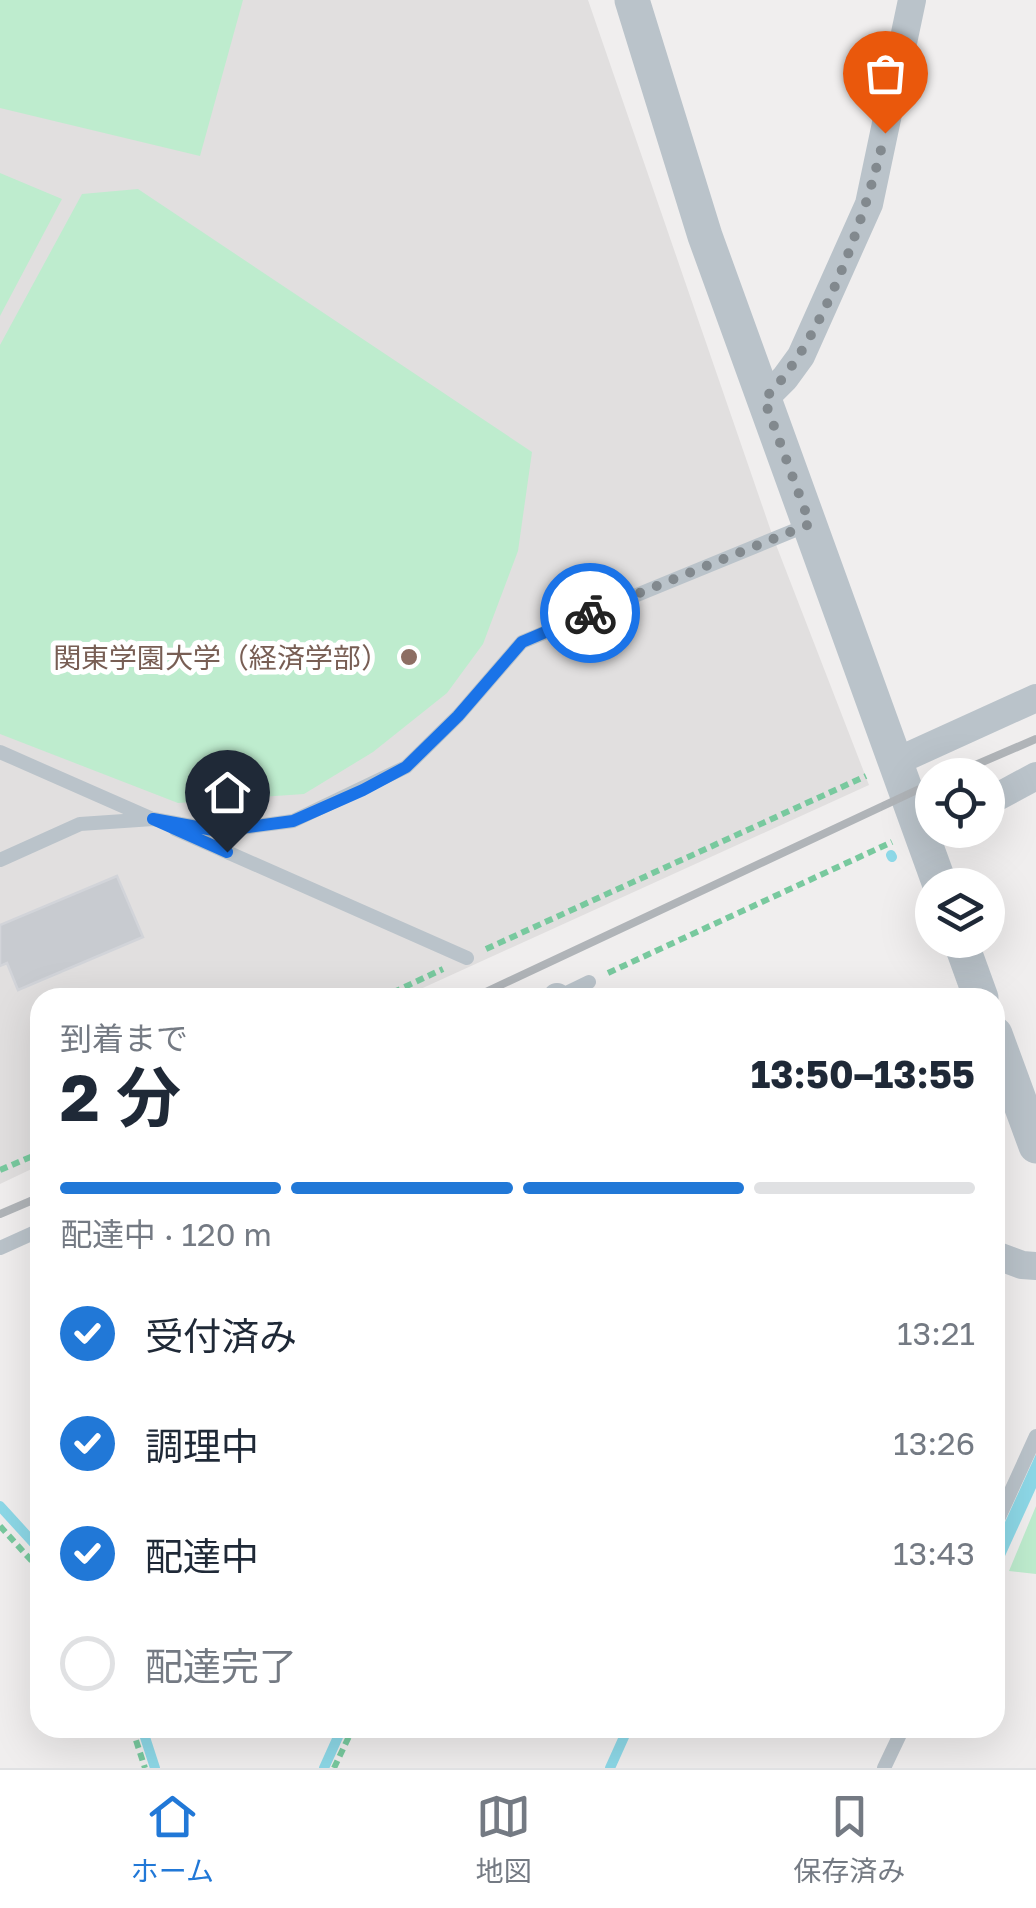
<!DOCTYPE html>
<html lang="ja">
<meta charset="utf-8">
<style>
body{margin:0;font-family:"Golos Text","Noto Sans JP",sans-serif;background:#f2f2f3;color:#1f2937;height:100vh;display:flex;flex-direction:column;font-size:38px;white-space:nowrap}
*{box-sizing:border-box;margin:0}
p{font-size:32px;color:#747a83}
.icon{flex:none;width:55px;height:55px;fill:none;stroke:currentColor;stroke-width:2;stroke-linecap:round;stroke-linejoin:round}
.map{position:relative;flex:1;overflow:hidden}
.panel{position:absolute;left:30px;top:988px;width:975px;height:750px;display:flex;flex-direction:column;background:#fff;border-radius:30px;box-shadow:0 10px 40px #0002}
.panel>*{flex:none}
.tools{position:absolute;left:915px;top:758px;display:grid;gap:20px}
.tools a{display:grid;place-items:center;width:90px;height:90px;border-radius:50%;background:#fff;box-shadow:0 10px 40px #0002;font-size:50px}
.pin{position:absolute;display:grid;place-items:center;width:85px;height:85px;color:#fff;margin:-102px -42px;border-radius:50% 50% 50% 0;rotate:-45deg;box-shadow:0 0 10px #0007}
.pin .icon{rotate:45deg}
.courier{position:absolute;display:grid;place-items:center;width:100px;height:100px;margin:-50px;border:8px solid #1a73e8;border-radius:50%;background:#fff;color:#222;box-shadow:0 2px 12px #0007}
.summary em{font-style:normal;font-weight:700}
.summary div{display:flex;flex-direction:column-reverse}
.summary{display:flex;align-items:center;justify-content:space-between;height:170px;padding:0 30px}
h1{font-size:65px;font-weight:700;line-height:75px}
.bar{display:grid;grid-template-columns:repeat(4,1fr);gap:15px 10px;align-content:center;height:120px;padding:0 30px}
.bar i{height:12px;border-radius:8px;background:#e0e1e3}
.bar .selected{background:#2178d7}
.bar p{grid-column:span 4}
ol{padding:0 30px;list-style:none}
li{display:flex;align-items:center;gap:30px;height:110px}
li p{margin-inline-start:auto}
li .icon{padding:10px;border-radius:50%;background:#2178d7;color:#fff;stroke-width:4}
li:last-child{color:#747a83}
li i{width:55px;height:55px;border:5px solid #e0e1e3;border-radius:50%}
.tab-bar{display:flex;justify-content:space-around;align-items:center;height:140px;border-top:2px solid #e0e1e3;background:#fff;font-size:28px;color:#747a83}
.tab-bar a{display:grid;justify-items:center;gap:5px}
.tab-bar .selected{color:#2178d7}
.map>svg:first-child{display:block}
.education{fill:#e1dfdf}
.green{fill:#beecce}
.water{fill:#8dd8e7}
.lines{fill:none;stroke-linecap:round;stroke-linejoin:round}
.stream{stroke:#8dd8e7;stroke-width:10}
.building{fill:#c8cbd0;stroke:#d2d4d9;stroke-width:2.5}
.path{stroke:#78c99e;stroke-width:6;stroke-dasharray:8 5;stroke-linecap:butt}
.service{stroke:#bac3ca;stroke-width:14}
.minor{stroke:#bac3ca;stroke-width:28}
.tertiary{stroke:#bac3ca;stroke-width:35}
.rail{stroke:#b0b4b8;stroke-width:8}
.done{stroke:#82898e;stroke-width:10;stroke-dasharray:0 18}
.route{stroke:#1a73e8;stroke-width:12}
.education-dot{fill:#8d6e63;stroke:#fff;stroke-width:4}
.labels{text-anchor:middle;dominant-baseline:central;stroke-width:10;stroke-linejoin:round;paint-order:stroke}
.education-label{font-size:28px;fill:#785e54;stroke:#fff;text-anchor:end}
</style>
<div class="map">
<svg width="1036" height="1768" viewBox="0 0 1036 1768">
<rect width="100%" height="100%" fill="#f0eeee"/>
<path class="education" d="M0,0H588L773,537L869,785L403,997L40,998V1165L0,1184Z"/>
<path class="green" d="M0,0H243L200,156L0,108Z
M0,173L62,199L0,316Z
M138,189L532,452L518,551L483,644L447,693L373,752L304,794L178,803L0,734V345L82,194Z
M1036,1506V1574L1009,1571Z"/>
<path class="water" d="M1036,1454V1488L995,1578V1544Z"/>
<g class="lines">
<path class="stream" d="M891,855L892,857
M0,1506L40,1550
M142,1728L155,1768
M324,1768L342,1728
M610,1768L628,1728"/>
</g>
<path class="building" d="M117,876L143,937L18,990L7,963L0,966V925Z"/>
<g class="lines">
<path class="path" d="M486,949L866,776
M608,973L892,842
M381,998L443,969
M0,1170L40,1153
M0,1526L40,1570
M132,1728L145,1768
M334,1768L353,1728"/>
<path class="service" d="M0,752L150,818
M175,829L467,958
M0,860L80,824L153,819L219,831L293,821L406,767L458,716L522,642L810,524
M556,998L589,982
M0,1248L40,1230
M995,1526L1036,1436
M884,1768L903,1728"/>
<path class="minor" d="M764,399L785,378L801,356L869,204L912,0
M893,763L1036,698
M988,802L1036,776
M557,997L558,998
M995,1255L1022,1265L1036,1266"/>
<path class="tertiary" d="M632,0L705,236L940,885
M960,940L981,998
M995,1034L1036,1146"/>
<path class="rail" d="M952,775L1036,739
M473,998L932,783
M0,1214L40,1197"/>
</g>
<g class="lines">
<path class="done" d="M590,613L810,524L764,399C823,343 867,212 885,133"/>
<path class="route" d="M227,852L153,819L219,831L293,821L363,790L406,767L458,716L522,642L590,613"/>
</g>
<circle class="education-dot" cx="409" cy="657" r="10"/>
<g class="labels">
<g class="education-label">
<text x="389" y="657">関東学園大学（経済学部）</text>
</g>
</g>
</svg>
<div class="tools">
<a><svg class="icon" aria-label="locate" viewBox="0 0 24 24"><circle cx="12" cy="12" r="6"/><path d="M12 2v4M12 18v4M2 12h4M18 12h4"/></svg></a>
<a><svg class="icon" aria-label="layers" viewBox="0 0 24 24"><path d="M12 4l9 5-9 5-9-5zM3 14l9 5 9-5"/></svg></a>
</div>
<div class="pin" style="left:885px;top:133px;background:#ea580c"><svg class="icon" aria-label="bag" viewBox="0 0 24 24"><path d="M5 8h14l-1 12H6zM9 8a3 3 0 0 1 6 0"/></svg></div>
<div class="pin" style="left:227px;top:852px;background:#1f2937"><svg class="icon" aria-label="home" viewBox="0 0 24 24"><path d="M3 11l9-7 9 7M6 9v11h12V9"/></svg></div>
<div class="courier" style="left:590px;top:613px"><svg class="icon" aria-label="bike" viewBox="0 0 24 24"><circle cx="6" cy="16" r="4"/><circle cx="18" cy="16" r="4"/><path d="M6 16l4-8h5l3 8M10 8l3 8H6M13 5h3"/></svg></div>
<section class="panel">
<div class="summary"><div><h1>2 分</h1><p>到着まで</p></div><em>13:50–13:55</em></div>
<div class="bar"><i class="selected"></i><i class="selected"></i><i class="selected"></i><i></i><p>配達中 · 120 m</p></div>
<ol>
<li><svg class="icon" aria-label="check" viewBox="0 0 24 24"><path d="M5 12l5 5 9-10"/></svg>受付済み<p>13:21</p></li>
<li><svg class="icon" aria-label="check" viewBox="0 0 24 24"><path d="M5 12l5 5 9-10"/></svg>調理中<p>13:26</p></li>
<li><svg class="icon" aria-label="check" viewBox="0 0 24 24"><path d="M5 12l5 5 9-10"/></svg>配達中<p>13:43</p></li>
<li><i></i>配達完了</li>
</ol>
</section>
</div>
<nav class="tab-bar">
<a class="selected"><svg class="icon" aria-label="home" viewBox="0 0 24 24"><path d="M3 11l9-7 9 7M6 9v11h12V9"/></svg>ホーム</a>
<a><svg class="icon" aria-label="map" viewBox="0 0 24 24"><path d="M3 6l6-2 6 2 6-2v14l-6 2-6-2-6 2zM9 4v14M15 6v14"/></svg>地図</a>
<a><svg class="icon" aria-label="saved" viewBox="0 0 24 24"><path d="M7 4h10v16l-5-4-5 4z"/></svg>保存済み</a>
</nav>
